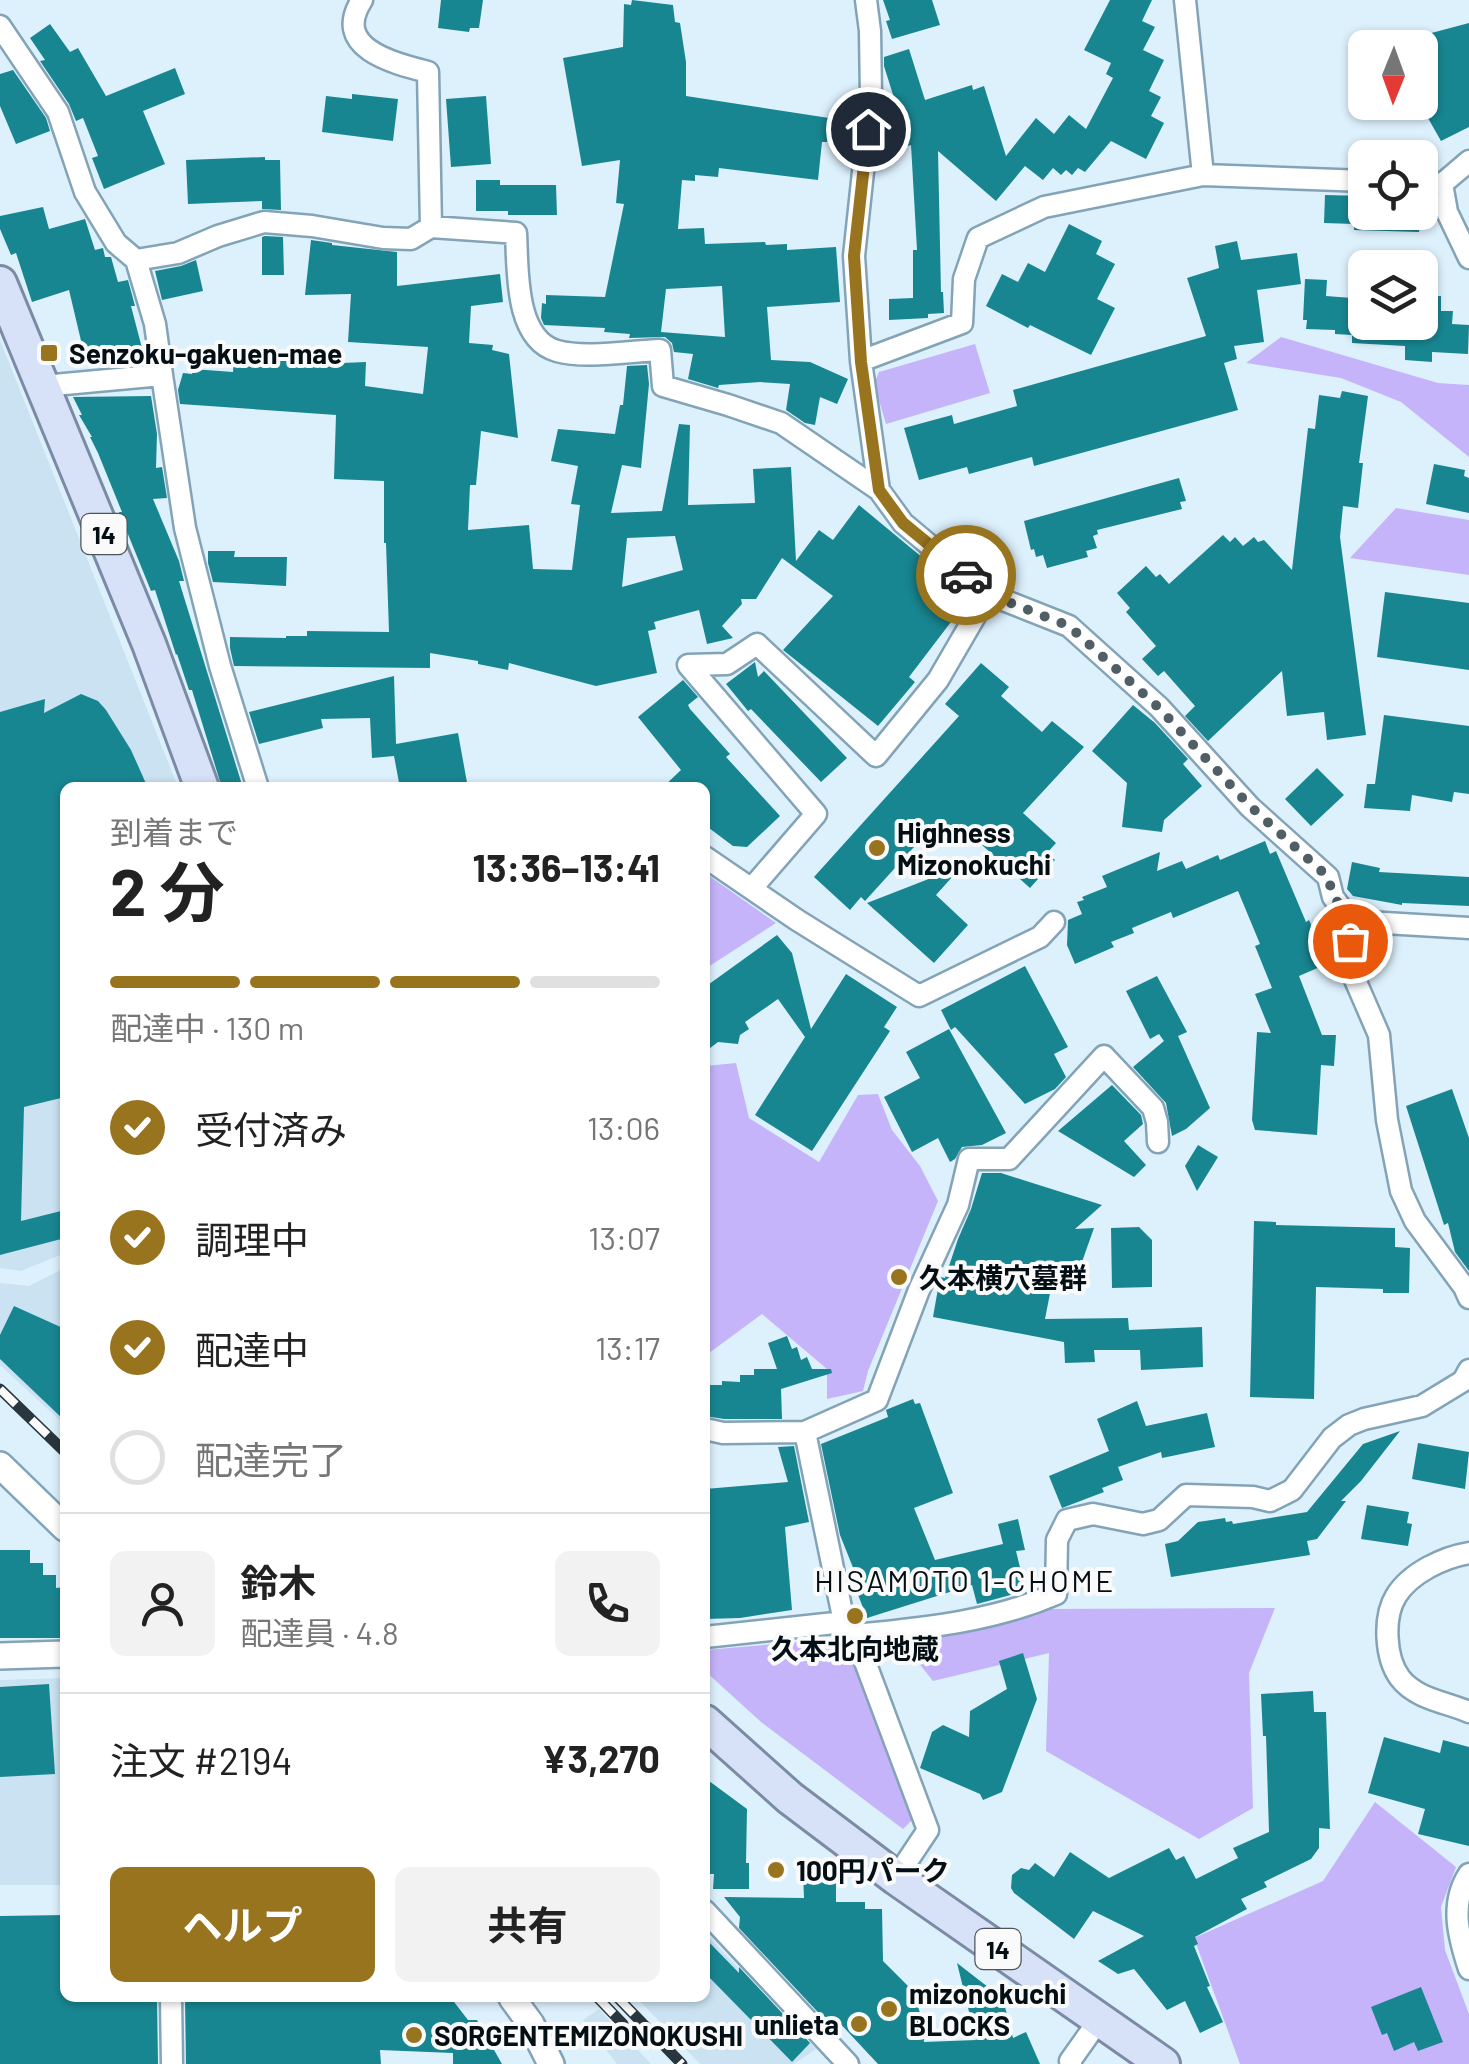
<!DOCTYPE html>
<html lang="ja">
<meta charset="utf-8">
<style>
body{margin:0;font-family:Barlow,"Noto Sans JP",sans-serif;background:#f2f2f2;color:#222;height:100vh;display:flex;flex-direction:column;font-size:38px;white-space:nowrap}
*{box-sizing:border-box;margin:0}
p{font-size:32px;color:#767676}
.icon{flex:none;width:55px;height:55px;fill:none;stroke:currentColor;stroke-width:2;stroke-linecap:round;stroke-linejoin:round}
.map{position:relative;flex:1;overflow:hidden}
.panel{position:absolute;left:60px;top:782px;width:650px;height:1220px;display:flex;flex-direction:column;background:#fff;border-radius:15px;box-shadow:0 2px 8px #0004}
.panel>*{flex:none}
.needle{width:65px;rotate:181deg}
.fabs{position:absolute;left:1348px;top:30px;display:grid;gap:20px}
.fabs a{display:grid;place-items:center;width:90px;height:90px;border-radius:15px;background:#fff;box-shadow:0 2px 8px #0004;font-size:50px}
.pin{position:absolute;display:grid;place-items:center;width:85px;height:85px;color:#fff;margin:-42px;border:5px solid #fff;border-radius:50%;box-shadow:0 2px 10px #0007}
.courier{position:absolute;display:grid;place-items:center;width:100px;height:100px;margin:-50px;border:8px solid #98741f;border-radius:50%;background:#fff;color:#222;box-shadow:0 2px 12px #0007}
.overview em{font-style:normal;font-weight:700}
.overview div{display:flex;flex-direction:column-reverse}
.overview{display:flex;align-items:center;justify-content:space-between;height:170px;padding:0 50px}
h1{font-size:65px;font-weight:700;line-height:75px}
.bar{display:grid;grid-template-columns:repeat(4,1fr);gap:15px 10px;align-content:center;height:120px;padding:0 50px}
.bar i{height:12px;border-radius:8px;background:#e0e0e0}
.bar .current{background:#98741f}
.bar p{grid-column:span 4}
.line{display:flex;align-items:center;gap:25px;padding:0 50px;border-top:2px solid #e0e0e0}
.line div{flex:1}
.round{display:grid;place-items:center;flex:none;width:105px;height:105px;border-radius:15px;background:#f2f2f2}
ol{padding:0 50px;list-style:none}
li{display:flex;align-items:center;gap:30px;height:110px}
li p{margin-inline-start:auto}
li .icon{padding:10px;border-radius:50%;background:#98741f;color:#fff;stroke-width:4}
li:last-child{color:#767676}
li i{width:55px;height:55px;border:5px solid #e0e0e0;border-radius:50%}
.cta{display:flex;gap:20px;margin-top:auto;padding:20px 50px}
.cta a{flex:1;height:115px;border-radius:15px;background:#98741f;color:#fff;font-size:40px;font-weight:700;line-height:115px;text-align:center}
.cta a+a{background:#f2f2f2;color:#222}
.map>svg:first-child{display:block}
.built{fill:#cae2f1}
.green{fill:#c6b4fa}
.building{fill:#188691;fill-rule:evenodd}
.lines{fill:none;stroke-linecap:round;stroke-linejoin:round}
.minor-casing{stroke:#83a3b7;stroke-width:25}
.tertiary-casing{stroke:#83a3b7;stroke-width:30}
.primary-casing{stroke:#7c8ba5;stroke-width:38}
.minor{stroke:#fff;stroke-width:20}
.tertiary{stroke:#fff;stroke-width:25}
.primary{stroke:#d7e2f8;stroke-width:32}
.rail-casing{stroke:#29363d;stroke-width:11}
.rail{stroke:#fafafa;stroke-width:8;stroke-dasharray:22;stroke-linecap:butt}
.done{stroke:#505e66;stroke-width:10;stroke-dasharray:0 18}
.route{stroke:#98741f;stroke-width:12}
.poi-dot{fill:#98741f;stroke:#fafafa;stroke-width:4}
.labels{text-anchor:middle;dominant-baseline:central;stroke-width:8;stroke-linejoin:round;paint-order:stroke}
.shield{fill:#fafafa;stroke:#4e565a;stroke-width:2.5}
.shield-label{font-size:25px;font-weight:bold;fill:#040f15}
.poi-label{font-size:28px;font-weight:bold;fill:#040f15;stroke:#fafafa;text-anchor:start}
.neighbourhood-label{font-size:30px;letter-spacing:2.5px;fill:#040f15;stroke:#fafafa}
</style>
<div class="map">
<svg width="1469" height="2064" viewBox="0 0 1469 2064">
<rect width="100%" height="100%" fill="#ddf1fd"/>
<path class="built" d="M0,340L178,787L65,788V1253L21,1271L0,1268Z
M65,1268V1425L0,1365V1283L29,1286Z
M65,1678V1885H0V1680Z
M705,1933L816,2049L794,2064H700L637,1998H705Z
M599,2009L651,2064H617L583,2020Z"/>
<path class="green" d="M1281,337L1438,383L1469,385V457L1401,402L1341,378L1246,363Z
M975,344L990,393L886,424L874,384L879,372Z
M1396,508L1469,520V575L1350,558Z
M705,873L776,923L705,969Z
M736,1063L749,1118L819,1162L858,1095L878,1094L892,1130L920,1166L938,1201L868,1371L863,1391L827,1399V1369L762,1314L705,1356V1066Z
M1275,1608L1249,1673L1253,1808L1199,1839L1046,1751L1049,1653L933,1681L898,1637L1046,1609Z
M844,1638L917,1815L903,1829L761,1722L705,1671V1650Z
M1375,1802L1456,1867L1441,1907L1445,1950L1469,2014V2064H1240L1194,1938L1323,1881Z"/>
<path class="building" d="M441,0H483L479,28H470L469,32L438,28Z
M632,0L673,5L675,22L680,23L686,62V96L829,118L827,142H822L818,180L719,168L718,177L695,175V181L682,180L678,229L704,228L705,244L765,242L766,245L787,244V250L836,247L840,302L767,307L771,360L810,362L848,379L837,404L820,397L815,425L805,423L786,410L790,384L760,382L719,385L718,388L688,379L693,354L674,352L672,343L665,337L629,338L630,334L604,332L605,328L544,325L541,318L542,303L546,304V295L605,297L624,204L616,203L620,160L582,166L563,58L623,47L624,4L631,5ZM722,286L725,337L661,332L666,289Z
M883,0H932L940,25L892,39L886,21L890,20Z
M1110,0H1152L1142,21L1155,27L1143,50L1164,60L1149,91L1161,97L1151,116L1164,123L1146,159L1111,141L1085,172L1078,168L1072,175L1066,170L1061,175L1053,168L1043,180L1025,166L996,201L938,151L941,292H943L944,313L928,314V318L889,320V299L913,298V250H917L911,145L891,152L882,123L900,117L884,66V57L909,49L925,100L972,85L973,90L984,86L1006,156L1036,118L1054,134L1069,115L1086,129L1113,78L1106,74L1111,63L1084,50Z
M1469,23V127L1441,141L1420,104V36Z
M50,24L70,52L78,48L106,96L175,68L185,94L143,111L165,164L104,189L92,158L98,156L83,118L76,121L69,104L40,61L45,60L30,38Z
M13,70L46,118L50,131L16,144L0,106V74Z
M352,94L398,99L393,141L322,132L326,96L352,99Z
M486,96L491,164L451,167L446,99Z
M265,157V160H280L281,210L262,209V201L188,204L186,160Z
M476,180H500V185H556L557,215H508V211H476Z
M1325,195L1365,196V212H1420L1419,232L1354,230V224L1324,223Z
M43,207L49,229L85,219L95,250L103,248L105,257H111L118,282L128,280L135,306H131L143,352L87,366L69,290L32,302L16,253L11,255L0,229V216Z
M1069,224L1102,241L1096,254L1115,264L1097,299L1115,308L1091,355L1030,325L1028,328L986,306L1002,274L1018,282L1028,263L1045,272Z
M265,236L283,237L284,275H262V237Z
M311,240L332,243V245L397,252V286L500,274L503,302L471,306L469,343L493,345L492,350L509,354L518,438L481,431L476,485H470L468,530L529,525L533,569L572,570L580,505L571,504L578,466L551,461L558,429L615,434L620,405H623L627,366L647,365L649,384L641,468L622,465L611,513L662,511L679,424L690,425L688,505L755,503L753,469L791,467L796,561L819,530L833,540L859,505L970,597L909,677L915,682L878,726L783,650L833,596L782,558L756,599H741L742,604L722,626L733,638L707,644L699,610L654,622L656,629L648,631L657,673L596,686L509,663L508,670L478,664V661L430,653V668L234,666L230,648V637L286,638V636H307V631L389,632L386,543H384V481L334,479L336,415L180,404L178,390L183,373L192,374L193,369L233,372L234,355L342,363L366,362L365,386L423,394L428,347L348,342L351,294L305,295ZM675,536L683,570L622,587L627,538Z
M1237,241L1241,260L1297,253L1301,284L1257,290L1264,342L1234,346L1237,359L1224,363L1238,410L1034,466L1032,457L969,474L967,467L919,480L904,428L952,415L954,424L1017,406L1013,390L1206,336L1187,278L1219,268L1215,246Z
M196,260L203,291L162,300L155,271L181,266Z
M1305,279L1327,280L1326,296L1365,299V322H1420V296H1441V311H1453L1452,324L1469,325L1468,354L1432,352V362L1405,360V346L1352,343V335L1335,334V330L1306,329L1307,320H1303Z
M1342,391L1368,396L1359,463H1363L1358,508L1343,506L1340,537L1366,735L1327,740L1324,712L1287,716L1282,671L1208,741L1185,716L1195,706L1164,671L1158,676L1142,659L1156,646L1126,612L1130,608L1117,593L1146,566L1156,577L1160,574L1169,584L1223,535L1230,542L1235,537L1243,546L1254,537L1258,542L1264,540L1292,570L1308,428L1315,429L1319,395L1340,398Z
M151,396L157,434L156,468L162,467L167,498L153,499L179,561L184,581H179L243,788H222L192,690H189L177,654L176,655L155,590L151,591L119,512H122L98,453L90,437H92L79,415H82L73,397Z
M1434,464L1465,470L1464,476L1469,478V513L1426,504Z
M1179,478L1186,501L1180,502L1182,509L1097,530L1098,534L1093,536L1097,548L1086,551L1088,557L1047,568L1043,555L1036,557L1034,549L1031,550L1024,521Z
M208,551H235L234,557H287L286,586L213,582L208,563Z
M1385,592L1469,603V670L1377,657Z
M755,662L758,677L764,671L847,758L821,782L751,709L748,711L726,684Z
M981,663L1009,687L1001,696L1042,732L1052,721L1084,747L1023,813L1056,843L1047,853L1055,860L1030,888L964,829L952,842L934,825L865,901L861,897L850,910L814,877L959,716L945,704Z
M394,676L396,744L458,733L468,788H400L394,756L372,758L370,718L321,719L323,728L259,744L249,712Z
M683,680L698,697L688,705L690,709L730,754L726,757L780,816L747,847L733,846L705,825V788H662L681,770L638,717Z
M81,694L98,701L106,710L131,750L148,788H65V1097L24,1107L21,1221L65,1210V1238L0,1255V712L45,699L44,713Z
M1133,705L1155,723L1188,759L1183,764L1202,786L1164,820L1162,832L1122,827L1127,783L1092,751Z
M1384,715L1469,726V794L1454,792L1452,802L1412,795L1410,811L1364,808L1367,784H1375Z
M1317,768L1344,795L1311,826L1285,799Z
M1265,841L1270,854L1276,851L1306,922L1309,920L1315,933L1316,932L1329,963L1299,976L1322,1035H1336L1334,1066L1321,1065L1317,1135L1255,1130L1252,1120L1257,1032L1271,1033L1255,994L1272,988L1255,946L1260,944L1238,891L1173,918L1171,912L1132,928L1134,933L1111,942L1114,947L1075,964L1067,945L1068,920L1082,914L1077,902L1084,900L1082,897L1107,887L1102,876L1160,852L1157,871L1182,861L1186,869L1218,855L1220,860Z
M1352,862L1380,868L1379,872L1469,877V906L1402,903V905L1353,896L1347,889Z
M962,866L936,895L968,925L934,963L867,903Z
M777,935L792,953L811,1029L846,974L897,1007L884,1027L890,1031L812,1151L755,1115L805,1037L778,999L745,1022L749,1029L740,1035L738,1044L718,1042L705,1052V987Z
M1025,966L1068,1047L1054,1054L1066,1077L1055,1089L1025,1104L955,1027L951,1030L941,1010Z
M1157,976L1187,1032L1178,1036L1210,1108L1186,1129L1172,1136L1166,1103L1133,1067L1164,1041L1159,1034L1150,1039L1126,991Z
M949,1029L1006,1133L982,1145L962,1147L955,1159L950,1162L938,1138L912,1152L884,1097L920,1078L906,1052Z
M1112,1085L1141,1115L1143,1124L1124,1141L1146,1165L1134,1177L1058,1131Z
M1452,1089L1469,1138V1271L1455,1252L1448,1223L1444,1225L1406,1106Z
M1198,1145L1218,1157L1197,1191L1185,1166Z
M982,1173H1001L1102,1205L1075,1229L1094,1228L1077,1276L1068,1274L1067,1277L1054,1273L1045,1319L1128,1318L1129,1330L1202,1327L1203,1367L1141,1370L1140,1350H1094L1095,1362L1065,1363L1064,1342L933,1317L940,1277L945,1278L958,1239L971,1209Z
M1254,1221L1276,1222V1225L1395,1228V1247L1410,1248L1409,1293H1383V1289L1316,1287L1314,1399L1250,1397Z
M1139,1227L1152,1240V1287L1112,1288L1111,1228Z
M14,1306L65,1329V1421L0,1359V1335Z
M787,1336L792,1349L797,1347L801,1360L807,1357L812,1369H831L832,1373L781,1389L782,1419H724L705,1416V1400L709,1401V1385H722V1381L740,1382V1375H754V1369H777L768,1343Z
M913,1399L915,1404L920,1403L953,1493L914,1508L935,1560L1003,1544L998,1524L1018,1519L1025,1550L1016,1551L1024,1584L1020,1586L1022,1592L977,1604L972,1585L867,1618L855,1587L854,1581L858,1580L840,1535L821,1444L888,1417L886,1410L888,1409Z
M1137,1401L1146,1426L1207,1413L1215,1447L1162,1458L1161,1452L1118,1467L1123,1480L1102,1488L1104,1492L1062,1508L1049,1476L1109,1451L1097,1419Z
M1400,1431L1361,1481L1341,1501H1346L1317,1539L1307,1541L1310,1555L1171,1577L1165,1544L1178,1541L1198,1522L1225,1518L1226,1522L1232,1521L1233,1524L1307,1512L1363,1444Z
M1418,1443L1469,1452L1465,1489L1412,1479Z
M794,1446L809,1522L785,1527L792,1610L740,1618L705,1619V1489L788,1482L778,1447Z
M1367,1505L1409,1512L1407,1523L1412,1524L1408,1546L1361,1539Z
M0,1550H30V1563H43V1575H56V1588L65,1587V1638H0Z
M1023,1653L1037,1699L1002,1792L983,1800L980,1794L920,1768L932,1732L943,1725L969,1737L970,1711L1007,1689L999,1661Z
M49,1684L55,1774L0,1777V1687Z
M1313,1691L1314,1712H1326L1330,1829L1319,1828V1848L1311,1859L1264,1882L1267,1887L1241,1899L1247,1909L1195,1937L1198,1944L1194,1946L1210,1986L1207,1987L1223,2022L1200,2033L1185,2001L1167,2010L1134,1969L1118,1974L1098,1961L1144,1936L1093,1911L1074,1939L1014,1893L1011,1888L1012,1875L1021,1868L1029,1870L1035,1863L1054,1877L1070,1852L1109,1878L1169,1848L1176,1860L1184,1856L1196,1879L1238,1858L1233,1848L1269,1832L1266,1736H1263L1261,1694Z
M1384,1737L1440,1753L1443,1740L1469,1747V1846L1418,1834L1425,1809L1368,1793Z
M705,1778L747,1809L746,1863H749V1889H713L714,1874H705Z
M836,1872V1902H865V1909H882L883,1961L914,1992L923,2024L924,2042L976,2040L957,1963L997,1994L1000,2005L1004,2003L1013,2038L1026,2032L1040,2064H878L835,2018L829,2024L739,1928L740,1917L724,1897L804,1898L803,1873Z
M65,1915V1998H157L158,2064H0V1916Z
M705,1938L739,1973V1967L810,2043L792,2062L705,1973Z
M1421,1987L1443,2042L1418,2051L1414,2042L1394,2051L1387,2033L1382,2035L1371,2007Z
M185,1998H451L468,2020H477L502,2064H453V2053L380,2050L381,2064H186Z"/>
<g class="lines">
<g class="minor-casing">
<path id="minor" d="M362,0C331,48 393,63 428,72L431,227
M866,0L870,31L871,97L854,256L861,361L879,490
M1185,0L1203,175
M0,26L58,112L85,192L116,243L136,260L155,324L162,375L43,386
M1420,183L1442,184L1469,161
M1442,184L1447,212L1469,258
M136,260L178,253L218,236L264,222L312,226L383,238L411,239L431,227L516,233C518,268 514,339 557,351C586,359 630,351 660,350L663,386L728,405L781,423L879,490L903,523L988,594L1069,626L1159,707L1250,807L1328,877L1333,897L1351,921L1350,941L1353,975L1379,1035L1387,1120L1401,1191L1415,1221L1464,1287L1469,1298
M861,361L962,323L964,279L978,238L1044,207L1203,175L1365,181
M162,375L185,528L220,666L258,788
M705,857L797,920L919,996L1040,937L1054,922
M752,888L816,814L688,665L727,664L757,644L876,756L938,680L988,594
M1351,921L1469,928
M705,1429L723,1433L805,1432L877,1400L919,1290L958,1205L969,1159H1009L1104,1056L1153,1108L1157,1122L1158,1142
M805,1432L844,1622L855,1635C924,1628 991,1622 1056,1594L1057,1540L1067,1520L1093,1514L1143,1524L1159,1520L1186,1495L1253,1497L1270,1501L1292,1490L1332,1438L1349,1425L1364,1419L1422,1406L1463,1381L1469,1370
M1469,1553C1444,1557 1410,1573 1396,1596C1383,1617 1385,1658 1400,1678C1416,1699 1446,1702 1469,1712
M855,1635L928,1830L896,1878
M705,1637L844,1622
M1469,1874C1449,1904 1459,1938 1469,1969
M705,1911L848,2064
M171,1998L172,2064
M1071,2064L1070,2061L1099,2020"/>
</g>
<g class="tertiary-casing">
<path id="tertiary" d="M0,1465L65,1528
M0,1656L65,1654
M512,1998L531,2024L551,2064"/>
</g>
<g class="primary-casing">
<path id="primary" d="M0,283L149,644L202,788
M705,1722L790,1798L896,1878L1163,2064"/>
</g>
<use href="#minor" class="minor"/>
<use href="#tertiary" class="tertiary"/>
<use href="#primary" class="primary"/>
<g class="rail-casing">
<path id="rail" d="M0,1389L65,1452
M598,1998L623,2024
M618,1998L682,2064"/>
</g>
<use href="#rail" class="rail"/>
</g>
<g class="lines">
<path class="done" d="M966,575L988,594L1069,626L1159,708L1250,806L1328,877L1333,896L1351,921L1350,941"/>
<path class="route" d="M868,129L854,256L861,362L879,490L903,523L966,575"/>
</g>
<g class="poi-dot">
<rect x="39" y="343" width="20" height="20" rx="5"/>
<circle cx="877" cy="848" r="10"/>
<circle cx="899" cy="1277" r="10"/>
<circle cx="855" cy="1616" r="10"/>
<circle cx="776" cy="1870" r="10"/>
<circle cx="889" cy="2009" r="10"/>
<circle cx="859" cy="2024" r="10"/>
<circle cx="414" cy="2035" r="10"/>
</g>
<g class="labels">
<g class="shield">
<rect x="81.5" y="514" width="45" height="40" rx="8"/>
<rect x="975.5" y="1929" width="45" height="40" rx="8"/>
</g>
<g class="shield-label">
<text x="104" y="534">14</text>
<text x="998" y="1949">14</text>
</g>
<g class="poi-label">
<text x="69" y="353">Senzoku-gakuen-mae</text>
<text x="897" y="832">Highness<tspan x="897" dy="32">Mizonokuchi</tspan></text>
<text x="919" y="1277">久本横穴墓群</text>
<text x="855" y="1648" text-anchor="middle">久本北向地蔵</text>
<text x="796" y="1870">100円パーク</text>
<text x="909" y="1993">mizonokuchi<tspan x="909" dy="32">BLOCKS</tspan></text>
<text x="839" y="2024" text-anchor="end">unlieta</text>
<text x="434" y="2035">SORGENTEMIZONOKUSHI</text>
</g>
<g class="neighbourhood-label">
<text x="965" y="1580">HISAMOTO 1-CHOME</text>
</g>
</g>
</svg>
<div class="fabs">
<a><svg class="needle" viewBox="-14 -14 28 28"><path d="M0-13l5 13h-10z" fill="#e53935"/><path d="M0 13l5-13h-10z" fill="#767676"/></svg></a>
<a><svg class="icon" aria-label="locate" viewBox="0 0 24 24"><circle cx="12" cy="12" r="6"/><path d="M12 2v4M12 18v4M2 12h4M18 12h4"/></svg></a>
<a><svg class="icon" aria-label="layers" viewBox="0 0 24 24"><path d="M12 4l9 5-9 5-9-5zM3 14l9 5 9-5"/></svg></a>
</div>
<div class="pin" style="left:1350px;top:941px;background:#ea580c"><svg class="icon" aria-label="bag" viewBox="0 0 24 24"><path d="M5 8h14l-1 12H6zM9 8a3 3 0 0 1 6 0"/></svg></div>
<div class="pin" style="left:868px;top:129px;background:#1f2937"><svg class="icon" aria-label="home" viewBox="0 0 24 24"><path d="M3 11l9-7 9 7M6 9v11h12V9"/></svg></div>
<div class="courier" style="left:966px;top:575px"><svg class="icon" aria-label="car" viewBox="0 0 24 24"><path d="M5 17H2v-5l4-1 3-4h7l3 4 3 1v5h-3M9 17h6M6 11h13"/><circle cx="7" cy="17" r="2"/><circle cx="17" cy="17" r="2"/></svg></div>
<section class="panel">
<div class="overview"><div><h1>2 分</h1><p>到着まで</p></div><em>13:36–13:41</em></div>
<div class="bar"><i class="current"></i><i class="current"></i><i class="current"></i><i></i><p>配達中 · 130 m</p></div>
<ol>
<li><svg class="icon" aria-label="check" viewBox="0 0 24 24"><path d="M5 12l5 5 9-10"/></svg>受付済み<p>13:06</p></li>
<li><svg class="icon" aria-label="check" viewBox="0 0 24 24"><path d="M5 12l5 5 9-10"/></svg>調理中<p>13:07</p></li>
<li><svg class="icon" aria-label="check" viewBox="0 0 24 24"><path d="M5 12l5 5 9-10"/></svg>配達中<p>13:17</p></li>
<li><i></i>配達完了</li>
</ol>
<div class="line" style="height:180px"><a class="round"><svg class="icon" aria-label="person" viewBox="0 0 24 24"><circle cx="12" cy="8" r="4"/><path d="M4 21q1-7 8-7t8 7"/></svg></a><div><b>鈴木</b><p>配達員 · 4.8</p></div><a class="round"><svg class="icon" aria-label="phone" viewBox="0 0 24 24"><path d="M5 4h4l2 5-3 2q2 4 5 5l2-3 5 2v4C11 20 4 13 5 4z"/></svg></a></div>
<div class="line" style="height:130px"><div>注文 #2194</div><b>¥3,270</b></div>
<div class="cta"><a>ヘルプ</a><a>共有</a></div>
</section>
</div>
